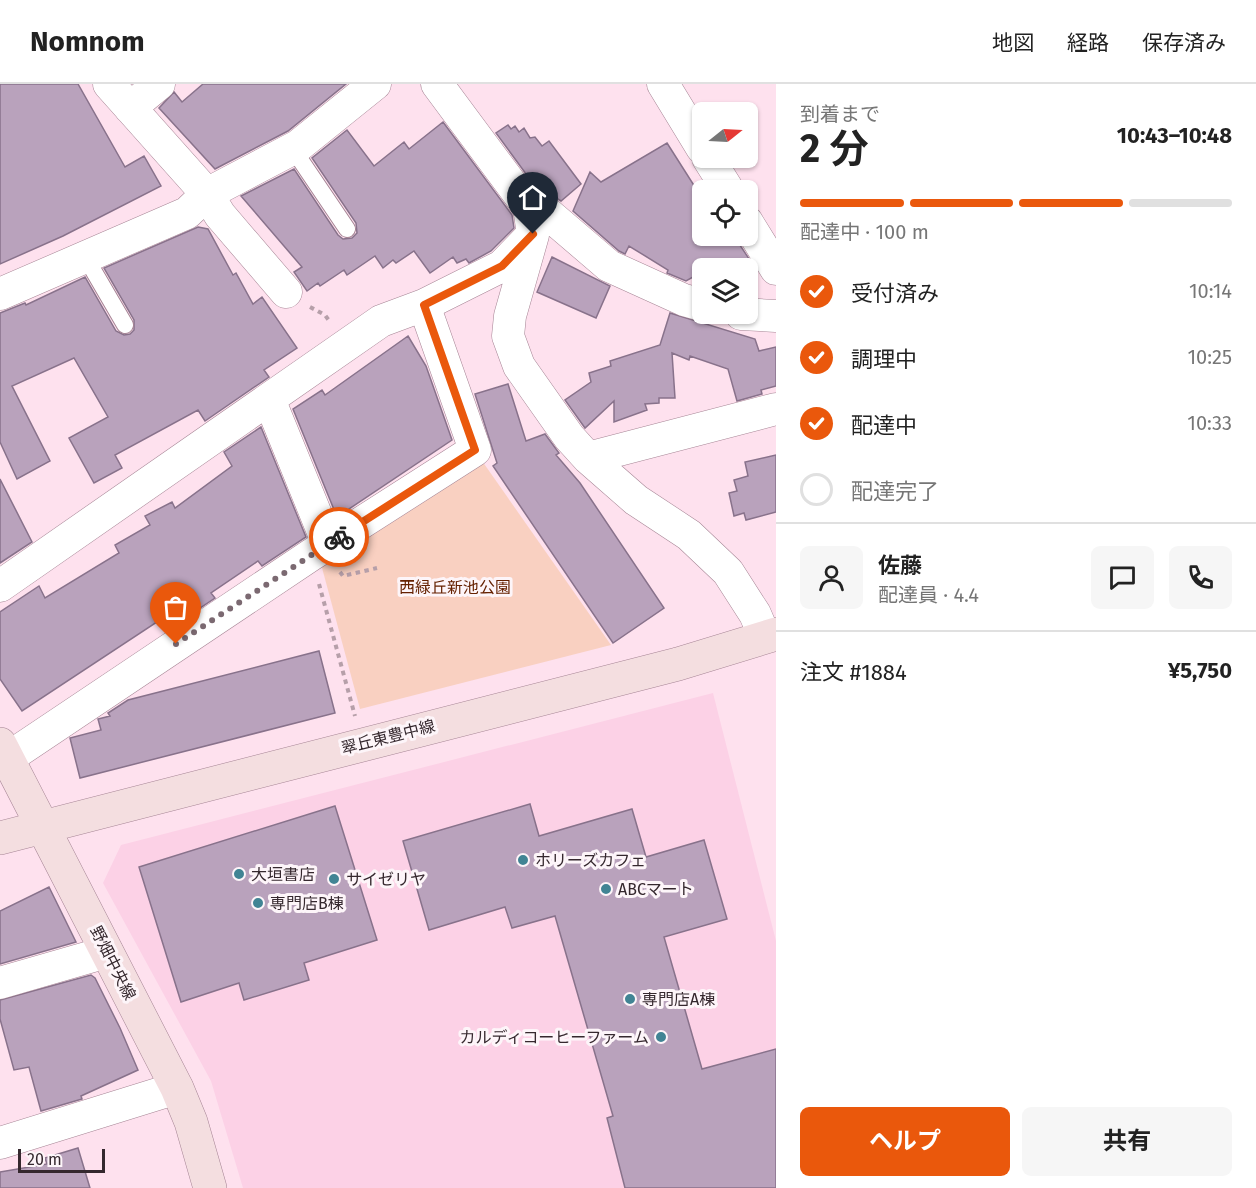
<!DOCTYPE html>
<html lang="ja">
<meta charset="utf-8">
<style>
body{margin:0;font-family:"Fira Sans","Noto Sans JP",sans-serif;background:#f6f6f6;color:#222;height:100vh;display:flex;flex-direction:column;font-size:22px;white-space:nowrap}
*{box-sizing:border-box;margin:0}
p{font-size:20px;color:#767676}
.icon{flex:none;width:33px;height:33px;fill:none;stroke:currentColor;stroke-width:2;stroke-linecap:round;stroke-linejoin:round}
.map{position:relative;flex:1;overflow:hidden}
.sheet{display:flex;flex-direction:column;background:#fff;width:480px}
.sheet>*{flex:none}
.needle{width:39px;rotate:72deg}
.buttons{position:absolute;left:692px;top:18px;display:grid;gap:12px}
.buttons a{display:grid;place-items:center;width:66px;height:66px;border-radius:9px;background:#fff;box-shadow:0 2px 4px #0004;font-size:30px}
.scale{position:absolute;left:18px;bottom:15px;width:87px;box-sizing:border-box;padding-left:6px;border:3px solid #35282e;border-top:0;font-size:16px;line-height:21px;white-space:nowrap;color:#35282e;-webkit-text-stroke:4px #fdf5f9;paint-order:stroke}
.pin{position:absolute;display:grid;place-items:center;width:51px;height:51px;color:#fff;margin:-62px -26px;border-radius:50% 50% 50% 0;rotate:-45deg;box-shadow:0 0 6px #0007}
.pin .icon{rotate:45deg}
.courier{position:absolute;display:grid;place-items:center;width:60px;height:60px;margin:-30px;border:4px solid #ea580c;border-radius:50%;background:#fff;color:#222;box-shadow:0 2px 8px #0007}
.headline em{font-style:normal;font-weight:700}
.headline div{display:flex;flex-direction:column-reverse}
.headline{display:flex;align-items:center;justify-content:space-between;height:102px;padding:0 24px}
h1{font-size:39px;font-weight:700;line-height:45px}
.bar{display:grid;grid-template-columns:repeat(4,1fr);gap:9px 6px;align-content:center;height:72px;padding:0 24px}
.bar i{height:8px;border-radius:4px;background:#e0e0e0}
.bar .on{background:#ea580c}
.bar p{grid-column:span 4}
.line{display:flex;align-items:center;gap:15px;padding:0 24px;border-top:2px solid #e0e0e0}
.line div{flex:1}
.round{display:grid;place-items:center;flex:none;width:63px;height:63px;border-radius:9px;background:#f6f6f6}
ol{padding:0 24px;list-style:none}
li{display:flex;align-items:center;gap:18px;height:66px}
li p{margin-inline-start:auto}
li .icon{padding:6px;border-radius:50%;background:#ea580c;color:#fff;stroke-width:4}
li:last-child{color:#767676}
li i{width:33px;height:33px;border:3px solid #e0e0e0;border-radius:50%}
.primary-button{display:flex;gap:12px;margin-top:auto;padding:12px 24px}
.primary-button a{flex:1;height:69px;border-radius:9px;background:#ea580c;color:#fff;font-size:24px;font-weight:700;line-height:69px;text-align:center}
.primary-button a+a{background:#f6f6f6;color:#222}
header{display:flex;align-items:center;gap:36px;box-sizing:border-box;height:84px;padding:0 30px;background:#fff;border-bottom:2px solid #e0e0e0}
header strong{font-size:28px}
nav{display:flex;gap:33px;margin-inline-start:auto;font-size:21px}
main{display:flex;flex:1;min-height:0}
.map>svg:first-child{display:block}
.built{fill:#fcd1e6}
.green{fill:#f9d0c1}
.building{fill:#b9a2bc;stroke:#88728b;stroke-width:1.5}
.lines{fill:none;stroke-linecap:round;stroke-linejoin:round}
.lane-casing{stroke:#a68595;stroke-width:18}
.street-casing{stroke:#a68595;stroke-width:33}
.secondary-casing{stroke:#a68595;stroke-width:34}
.path{stroke:#b69fa9;stroke-width:4;stroke-dasharray:4.5 4.5;stroke-linecap:butt}
.lane{stroke:#fff;stroke-width:16}
.street{stroke:#fff;stroke-width:32}
.secondary{stroke:#f4dee0;stroke-width:33}
.done{stroke:#7b6971;stroke-width:6;stroke-dasharray:0 10.8}
.route{stroke:#ea580c;stroke-width:8}
.poi-dot{fill:#418494;stroke:#fdf5f9;stroke-width:2}
.labels{text-anchor:middle;dominant-baseline:central;stroke-width:6;stroke-linejoin:round;paint-order:stroke}
.park-label{font-size:16px;fill:#652101;stroke:#fdf5f9}
.street-label{font-size:16px;fill:#35282e;stroke:#fdf5f9}
.poi-label{font-size:16px;fill:#35282e;stroke:#fdf5f9;text-anchor:start}
</style>
<header>
<strong>Nomnom</strong>
<nav><a>地図</a><a>経路</a><a>保存済み</a></nav>
</header>
<main>
<div class="map">
<svg width="776" height="1104" viewBox="0 0 776 1104">
<rect width="100%" height="100%" fill="#fee1ee"/>
<path class="built" d="M713,609L776,857V1104H243L211,997L103,799L121,761Z"/>
<path class="green" d="M480,374L611,561L360,625L321,480Z"/>
<path class="building" d="M0,0H78L125,83L144,72L161,102L63,152L0,180Z
M203,0H346L288,47L215,85L159,24L174,8L182,18Z
M443,38L512,131L514,144L491,167L469,179L466,175L457,179L453,173L430,189L414,167L396,179L393,176L383,184L375,172L347,191L344,186L320,202L318,199L307,207L294,188L302,183L241,112L294,85L338,151L343,155L352,154L357,149L356,139L312,74L347,46L374,82L404,58L409,65Z
M508,41L511,45L515,42L519,48L524,44L530,54L535,53L542,62L549,57L581,100L561,117L542,105L529,94L496,49Z
M667,59L702,114V152H734L755,184H702V188L686,197L667,189L668,186L629,162L625,170L619,167L573,127L590,88L601,98Z
M198,143L208,145L233,191L236,189L253,220L262,213L297,264L264,286L269,293L205,337L198,326L115,371L122,384L94,399L69,354L108,333L74,274L12,302L50,377L17,395L0,358V229L25,219L26,221L85,193L116,247L124,251L130,250L134,246V236L104,184Z
M552,173L610,202L596,234L537,208Z
M670,229L755,255L759,267L776,263V302L761,306L762,310L737,317L728,285L690,272L689,276L672,269L675,314H659V319L645,320L647,326L614,338V317L585,344L565,316L591,298L589,289L611,282L610,277L660,261Z
M408,252L426,282L452,356L337,433L293,325L322,306L325,311Z
M508,300L526,357L545,350L559,369L556,371L580,399L664,524L613,559L493,382L497,379L475,310Z
M261,343L306,453L262,482L258,477L211,509L215,514L185,534L178,524L22,627L0,595V528L39,502L45,514L119,469L115,461L150,441L145,432L172,418L175,424L232,382L224,368Z
M776,371V428L746,436L744,429L734,432L729,409L737,407L734,396L748,392L745,378Z
M0,395L32,458L0,479Z
M319,567L335,629L80,694L70,654L101,646L98,635L110,632L108,629L128,616Z
M530,720L539,752L632,725L646,773L704,756L727,835L664,853L702,985L776,965V1104H625L607,1034L613,1032L555,832L512,844L505,823L429,846L403,757Z
M335,722L377,856L304,879L309,896L244,916L239,899L181,918L139,783Z
M49,803L76,858L0,880V827Z
M91,891L95,894L120,944L138,986L81,1012L82,1015L41,1027L29,983L14,986L0,935V916Z
M78,1064L90,1104H0V1088L47,1080L45,1074Z"/>
<g class="lines">
<g class="lane-casing">
<path id="lane" d="M293,65L347,145
M86,174L125,241"/>
</g>
<g class="street-casing">
<path id="street" d="M109,0L207,110L220,131L286,208
M663,0L702,64
M130,24L159,0
M708,74L728,106
M529,124L540,123L609,182L684,216L702,221
M747,138L776,185
M533,151L510,232L508,252L519,282L569,353L588,374L636,416L689,451L728,488L755,530L765,553
M0,210L187,129L207,110L298,62L375,0
M741,230L776,232
M269,315L328,460
M588,374L776,325
M0,502L381,237L424,221L502,182L533,150L529,124L437,0
M8,674L311,471L475,366L424,221
M0,899L107,868
M0,1059L177,1004"/>
</g>
<g class="secondary-casing">
<path id="secondary" d="M0,660L177,1004L191,1038L210,1104
M0,754L678,580L776,550"/>
</g>
<path class="path" d="M310,223L325,231L330,238
M340,488L343,492L377,484
M319,500L355,632"/>
<use href="#lane" class="lane"/>
<use href="#street" class="street"/>
<use href="#secondary" class="secondary"/>
</g>
<g class="lines">
<path class="done" d="M176,560L339,453"/>
<path class="route" d="M339,453L475,366L424,221L502,182L533,150"/>
</g>
<g class="poi-dot">
<circle cx="523" cy="776" r="6"/>
<circle cx="239" cy="790" r="6"/>
<circle cx="334" cy="795" r="6"/>
<circle cx="606" cy="805" r="6"/>
<circle cx="258" cy="819" r="6"/>
<circle cx="630" cy="915" r="6"/>
<circle cx="661" cy="953" r="6"/>
</g>
<g class="labels">
<g class="park-label">
<text x="455" y="503">西緑丘新池公園</text>
</g>
<g class="street-label">
<text transform="translate(388 653) rotate(-14)">翠丘東豊中線</text>
<text transform="translate(113 879) rotate(63)">野畑中央線</text>
</g>
<g class="poi-label">
<text x="535" y="776">ホリーズカフェ</text>
<text x="251" y="790">大垣書店</text>
<text x="346" y="795">サイゼリヤ</text>
<text x="618" y="805">ABCマート</text>
<text x="270" y="819">専門店B棟</text>
<text x="642" y="915">専門店A棟</text>
<text x="649" y="953" text-anchor="end">カルディコーヒーファーム</text>
</g>
</g>
</svg>
<div class="buttons">
<a><svg class="needle" viewBox="-14 -14 28 28"><path d="M0-13l5 13h-10z" fill="#e53935"/><path d="M0 13l5-13h-10z" fill="#767676"/></svg></a>
<a><svg class="icon" aria-label="locate" viewBox="0 0 24 24"><circle cx="12" cy="12" r="6"/><path d="M12 2v4M12 18v4M2 12h4M18 12h4"/></svg></a>
<a><svg class="icon" aria-label="layers" viewBox="0 0 24 24"><path d="M12 4l9 5-9 5-9-5zM3 14l9 5 9-5"/></svg></a>
</div>
<div class="scale">20 m</div>
<div class="pin" style="left:176px;top:560px;background:#ea580c"><svg class="icon" aria-label="bag" viewBox="0 0 24 24"><path d="M5 8h14l-1 12H6zM9 8a3 3 0 0 1 6 0"/></svg></div>
<div class="pin" style="left:533px;top:150px;background:#1f2937"><svg class="icon" aria-label="home" viewBox="0 0 24 24"><path d="M3 11l9-7 9 7M6 9v11h12V9"/></svg></div>
<div class="courier" style="left:339px;top:453px"><svg class="icon" aria-label="bike" viewBox="0 0 24 24"><circle cx="6" cy="16" r="4"/><circle cx="18" cy="16" r="4"/><path d="M6 16l4-8h5l3 8M10 8l3 8H6M13 5h3"/></svg></div>
</div>
<section class="sheet">
<div class="headline"><div><h1>2 分</h1><p>到着まで</p></div><em>10:43–10:48</em></div>
<div class="bar"><i class="on"></i><i class="on"></i><i class="on"></i><i></i><p>配達中 · 100 m</p></div>
<ol>
<li><svg class="icon" aria-label="check" viewBox="0 0 24 24"><path d="M5 12l5 5 9-10"/></svg>受付済み<p>10:14</p></li>
<li><svg class="icon" aria-label="check" viewBox="0 0 24 24"><path d="M5 12l5 5 9-10"/></svg>調理中<p>10:25</p></li>
<li><svg class="icon" aria-label="check" viewBox="0 0 24 24"><path d="M5 12l5 5 9-10"/></svg>配達中<p>10:33</p></li>
<li><i></i>配達完了</li>
</ol>
<div class="line" style="height:108px"><a class="round"><svg class="icon" aria-label="person" viewBox="0 0 24 24"><circle cx="12" cy="8" r="4"/><path d="M4 21q1-7 8-7t8 7"/></svg></a><div><b>佐藤</b><p>配達員 · 4.4</p></div><a class="round"><svg class="icon" aria-label="chat" viewBox="0 0 24 24"><path d="M4 5h16v11H9l-5 4z"/></svg></a><a class="round"><svg class="icon" aria-label="phone" viewBox="0 0 24 24"><path d="M5 4h4l2 5-3 2q2 4 5 5l2-3 5 2v4C11 20 4 13 5 4z"/></svg></a></div>
<div class="line" style="height:78px"><div>注文 #1884</div><b>¥5,750</b></div>
<div class="primary-button"><a>ヘルプ</a><a>共有</a></div>
</section>
</main>
